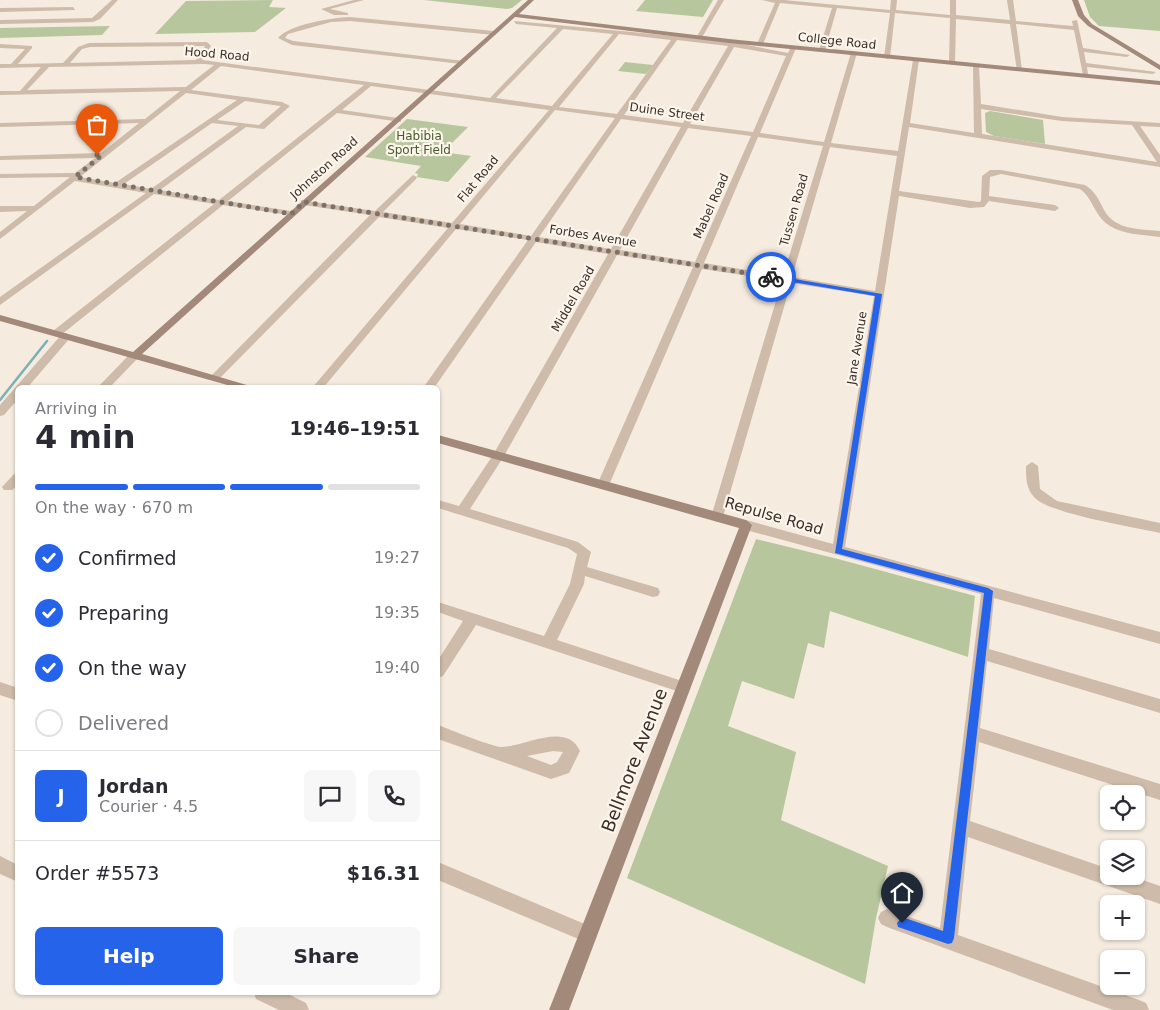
<!DOCTYPE html>
<meta charset="utf-8">
<style>
body{margin:0;font-family:"DejaVu Sans",sans-serif;background:#f7f7f7;color:#2b2b33;height:100vh;display:flex;flex-direction:column;font-size:19px;white-space:nowrap}
*{box-sizing:border-box;margin:0}
p{font-size:16px;color:#7c7c81}
.icon{flex:none;width:28px;height:28px;fill:none;stroke:currentColor;stroke-width:2;stroke-linecap:round;stroke-linejoin:round}
.map{position:relative;flex:1;overflow:hidden}
.sheet{position:absolute;left:15px;top:385px;width:425px;height:610px;display:flex;flex-direction:column;background:#fff;border-radius:8px;box-shadow:0 1px 4px #0004}
.sheet>*{flex:none}
.fabs{position:absolute;left:1100px;top:785px;display:grid;gap:10px}
.fabs a{display:grid;place-items:center;width:45px;height:45px;border-radius:8px;background:#fff;box-shadow:0 1px 4px #0004;font-size:25px}
.pin{position:absolute;display:grid;place-items:center;width:42px;height:42px;color:#fff;margin:-51px -21px;border-radius:50% 50% 50% 0;rotate:-45deg;box-shadow:0 0 5px #0007}
.pin .icon{rotate:45deg}
.courier{position:absolute;display:grid;place-items:center;width:50px;height:50px;margin:-25px;border:4px solid #2563eb;border-radius:50%;background:#fff;color:#222;box-shadow:0 1px 6px #0007}
.head em{font-style:normal;font-weight:700}
.head div{display:flex;flex-direction:column-reverse}
.head{display:flex;align-items:center;justify-content:space-between;height:85px;padding:0 20px}
h1{font-size:32px;font-weight:700;line-height:38px}
.bar{display:grid;grid-template-columns:repeat(4,1fr);gap:8px 5px;align-content:center;height:60px;padding:0 20px}
.bar i{height:6px;border-radius:4px;background:#e1e1e2}
.bar .active{background:#2563eb}
.bar p{grid-column:span 4}
.line{display:flex;align-items:center;gap:12px;padding:0 20px;border-top:1px solid #e1e1e2}
.line div{flex:1}
.round{display:grid;place-items:center;flex:none;width:52px;height:52px;border-radius:8px;background:#f7f7f7}
ol{padding:0 20px;list-style:none}
li{display:flex;align-items:center;gap:15px;height:55px}
li p{margin-inline-start:auto}
li .icon{padding:5px;border-radius:50%;background:#2563eb;color:#fff;stroke-width:4}
li:last-child{color:#7c7c81}
li i{width:28px;height:28px;border:2px solid #e1e1e2;border-radius:50%}
.cta{display:flex;gap:10px;margin-top:auto;padding:10px 20px}
.cta a{flex:1;height:58px;border-radius:8px;background:#2563eb;color:#fff;font-size:20px;font-weight:700;line-height:58px;text-align:center}
.cta a+a{background:#f7f7f7;color:#2b2b33}
.map>svg:first-child{display:block}
.green{fill:#b7c69d}
.lines{fill:none;stroke-linecap:round;stroke-linejoin:round}
.stream{stroke:#7bb1b4;stroke-width:2.5}
.street{fill:#cebba9;fill-rule:evenodd}
.secondary{fill:#a2897a;fill-rule:evenodd}
.route{fill:#2563eb}
.done{stroke:#7c7169;stroke-width:5;stroke-dasharray:0 9}
.labels{text-anchor:middle;dominant-baseline:central;stroke-width:4.5;stroke-linejoin:round;paint-order:stroke}
.far-street-label{font-size:12px;fill:#3b2f29;stroke:#fcf5ec}
.far-park-label{font-size:12px;fill:#495c2b;stroke:#fcf5ec}
.street-label{font-size:15px;fill:#3b2f29;stroke:#fcf5ec}
.near-street-label{font-size:18px;fill:#3b2f29;stroke:#fcf5ec}
</style>
<div class="map">
<svg width="1160" height="1010" viewBox="0 0 1160 1010">
<rect width="100%" height="100%" fill="#f5ebdf"/>
<path class="green" d="M273,0L269,7L286,8L255,32L155,34L186,1Z
M424,0H522L512,8L507,9Z
M645,0H713L703,17L636,11Z
M1084,0H1160V31L1099,26L1090,17Z
M110,26L102,35L0,38V28Z
M625,62L653,65L646,74L618,71Z
M990,111L1043,120L1045,144L994,136L986,132L985,113Z
M407,119L468,127L443,152L471,156L448,182L417,177L418,174L415,173L421,166L365,157Z
M756,539L838,559L975,596L968,657L830,611L824,648L808,643L794,699L742,681L728,726L796,752L781,820L888,866L876,918L865,984L627,878Z"/>
<g class="lines">
<path class="stream" d="M0,400L47,341"/>
<path class="street" d="M112,0H118L100,19L93,22L0,24V20L92,18Z
M354,0H364L330,9L348,13V15H334L321,9Z
M718,0H724L701,39L732,42L788,53L791,47L796,48L760,133L824,142L851,53L854,51L857,53L831,143L898,151L913,60L916,58L919,60L910,123L974,133L973,66L976,64L979,66L981,104L1062,117L1160,123V127L1140,126L1160,155V167L909,127L899,191L979,202L981,201L982,176L990,170H1001L1085,185C1095,191 1099,200 1104,210C1115,230 1139,229 1160,231V237C1138,234 1111,235 1098,214C1092,205 1089,195 1080,189L1001,174L990,177L989,196L1055,205L1059,208L1055,211L989,201L984,207L970,208L899,196L845,547L1160,632V644L994,598L989,649L1160,699V713L987,661L980,728L1160,784V800L979,742L970,821L1109,869V876H1131L1160,886V904L968,837L958,935L1139,1000L1146,1003L1149,1010H1113L887,927L881,924L878,918L881,912L887,909L940,928L981,594L746,530L740,525L746,520L833,544L874,296L791,283L723,517L717,522L711,517L782,281L702,269L609,485L603,489L597,485L693,267L617,255L504,456L470,509L578,542L591,552L587,567L658,588L660,592L658,596L653,597L585,576L584,584L557,640L688,683L690,687L688,691L683,693L476,625L443,676L438,678V660L463,621L438,612V602L544,636L570,584L577,554L568,548L438,508V500L459,506L493,455L608,254L536,242L434,388H423L528,240L456,229L323,388H312L448,228L379,217L219,379L215,380L210,377L370,215L304,205L301,204V200L375,211L413,175L417,177L416,179L383,212L452,223L549,110L371,86L342,110L398,118H401V122L337,113L228,201L291,211L294,212V216L223,205L61,335H53V331L214,204L154,194L0,305V297L146,193L75,181L0,239V232L27,211L0,212V206H34L70,177L0,178V174L75,173L95,158L0,160V156L101,153L139,123L0,127V123L145,119L180,91L0,95V91H20L41,67L0,68V64H11L25,49L0,48V44L32,46V48L18,64L63,63L78,47L89,43L207,42L211,46L202,60L490,98L557,28L516,24L514,21L696,38ZM563,29L613,34L552,106L496,98ZM619,34L671,40L617,114L559,107ZM677,40L728,46L683,123L624,115ZM205,46L196,60L70,63L82,49L90,47ZM734,47L786,56L753,132L690,124ZM205,64L214,65L186,87L27,90L49,67ZM221,66L364,85L219,200L160,190L246,127L264,129L290,106L282,102L191,90ZM186,93L237,100L115,183L80,177ZM245,101L280,106H281L259,125L217,120ZM981,109L1062,121L1132,125L1157,162L982,134ZM555,110L615,118L531,236L460,224ZM621,119L681,127L611,249L539,237ZM212,123L238,126L151,189L124,184ZM688,128L751,136L695,262L620,250ZM758,137L823,146L783,276L704,263ZM830,147L897,156L875,291L792,277Z
M762,0H784L890,10L891,0H897L896,10L950,15V0H956V15L1010,20L1007,0H1013L1016,21L1073,26L1072,21L1077,20L1083,48L1130,55L1127,57L1084,52L1086,63L1156,72L1153,74L1087,67L1088,74L1083,75L1074,30L1016,24L1022,70L1017,71L1010,24L956,19L955,63L952,65L949,63L950,18L895,13L890,57L887,59L884,57L890,13L837,8L825,50L822,52L819,50L832,8L780,3L763,44L760,46L757,44L775,3Z
M73,7L75,10L0,12V8Z
M350,17L494,31L497,33L494,35L350,21L331,22L288,34L285,38L293,41L464,61L462,64L292,45L278,38C290,24 331,18 350,17Z
M66,333L71,336L70,338L27,388H18V399L4,415L0,416V405L62,334Z
M134,353L138,354V358L109,388H97L130,354Z
M1032,462L1038,466L1040,489L1057,501L1160,523V533C1134,527 1051,514 1035,498C1026,489 1026,478 1026,466Z
M18,473V485L12,490H4L2,487L14,474Z
M0,682L18,688V701L0,695Z
M438,725C451,730 490,746 501,747C525,747 566,721 580,751L569,773L551,779L438,739ZM553,751L563,752L557,762L551,765L527,756Z
M0,856L18,865V882L0,874Z
M438,862L594,928L597,934L594,940L588,943L438,880Z
M254,992H284L306,1003L309,1010H279L256,999Z"/>
<path class="secondary" d="M528,0H534L519,14L729,39L1160,81V85L729,43L515,17L142,354L257,388H238L0,321V315L133,352Z
M1072,0H1078L1084,15L1092,24L1160,65V70L1088,26L1078,16Z
M438,435L746,520L752,525L569,1010H549L739,528L438,443Z"/>
</g>
<path class="route" d="M771,275L882,294L842,549L988,588L993,591L954,938L952,943L948,944L898,927L897,923L902,917L943,931L984,593L835,553L875,296L769,278Z"/>
<g class="lines">
<path class="done" d="M97,155H102L75,177L291,214L304,202L771,277"/>
</g>
<g class="labels">
<g class="far-street-label">
<text transform="translate(837 41) rotate(6)">College Road</text>
<text transform="translate(217 54) rotate(5)">Hood Road</text>
<text transform="translate(667 112) rotate(8)">Duine Street</text>
<text transform="translate(324 168) rotate(-42)">Johnston Road</text>
<text transform="translate(478 179) rotate(-50)">Flat Road</text>
<text transform="translate(711 206) rotate(-66)">Mabel Road</text>
<text transform="translate(794 210) rotate(-74)">Tussen Road</text>
<text transform="translate(593 236) rotate(9)">Forbes Avenue</text>
<text transform="translate(573 299) rotate(-60)">Middel Road</text>
<text transform="translate(857 348) rotate(-81)">Jane Avenue</text>
</g>
<g class="far-park-label">
<text x="419" y="136">Habibia<tspan x="419" dy="14">Sport Field</tspan></text>
</g>
<g class="street-label">
<text transform="translate(774 516) rotate(16)">Repulse Road</text>
</g>
<g class="near-street-label">
<text transform="translate(634 760) rotate(-69)">Bellmore Avenue</text>
</g>
</g>
</svg>
<div class="fabs">
<a><svg class="icon" aria-label="locate" viewBox="0 0 24 24"><circle cx="12" cy="12" r="6"/><path d="M12 2v4M12 18v4M2 12h4M18 12h4"/></svg></a>
<a><svg class="icon" aria-label="layers" viewBox="0 0 24 24"><path d="M12 4l9 5-9 5-9-5zM3 14l9 5 9-5"/></svg></a>
<a>+</a>
<a>−</a>
</div>
<div class="pin" style="left:97px;top:155px;background:#ea580c"><svg class="icon" aria-label="bag" viewBox="0 0 24 24"><path d="M5 8h14l-1 12H6zM9 8a3 3 0 0 1 6 0"/></svg></div>
<div class="pin" style="left:902px;top:923px;background:#1f2937"><svg class="icon" aria-label="home" viewBox="0 0 24 24"><path d="M3 11l9-7 9 7M6 9v11h12V9"/></svg></div>
<div class="courier" style="left:771px;top:277px"><svg class="icon" aria-label="bike" viewBox="0 0 24 24"><circle cx="6" cy="16" r="4"/><circle cx="18" cy="16" r="4"/><path d="M6 16l4-8h5l3 8M10 8l3 8H6M13 5h3"/></svg></div>
<section class="sheet">
<div class="head"><div><h1>4 min</h1><p>Arriving in</p></div><em>19:46–19:51</em></div>
<div class="bar"><i class="active"></i><i class="active"></i><i class="active"></i><i></i><p>On the way · 670 m</p></div>
<ol>
<li><svg class="icon" aria-label="check" viewBox="0 0 24 24"><path d="M5 12l5 5 9-10"/></svg>Confirmed<p>19:27</p></li>
<li><svg class="icon" aria-label="check" viewBox="0 0 24 24"><path d="M5 12l5 5 9-10"/></svg>Preparing<p>19:35</p></li>
<li><svg class="icon" aria-label="check" viewBox="0 0 24 24"><path d="M5 12l5 5 9-10"/></svg>On the way<p>19:40</p></li>
<li><i></i>Delivered</li>
</ol>
<div class="line" style="height:90px"><b class="round" style="background:#2563eb;color:#fff">J</b><div><b>Jordan</b><p>Courier · 4.5</p></div><a class="round"><svg class="icon" aria-label="chat" viewBox="0 0 24 24"><path d="M4 5h16v11H9l-5 4z"/></svg></a><a class="round"><svg class="icon" aria-label="phone" viewBox="0 0 24 24"><path d="M5 4h4l2 5-3 2q2 4 5 5l2-3 5 2v4C11 20 4 13 5 4z"/></svg></a></div>
<div class="line" style="height:65px"><div>Order #5573</div><b>$16.31</b></div>
<div class="cta"><a>Help</a><a>Share</a></div>
</section>
</div>
